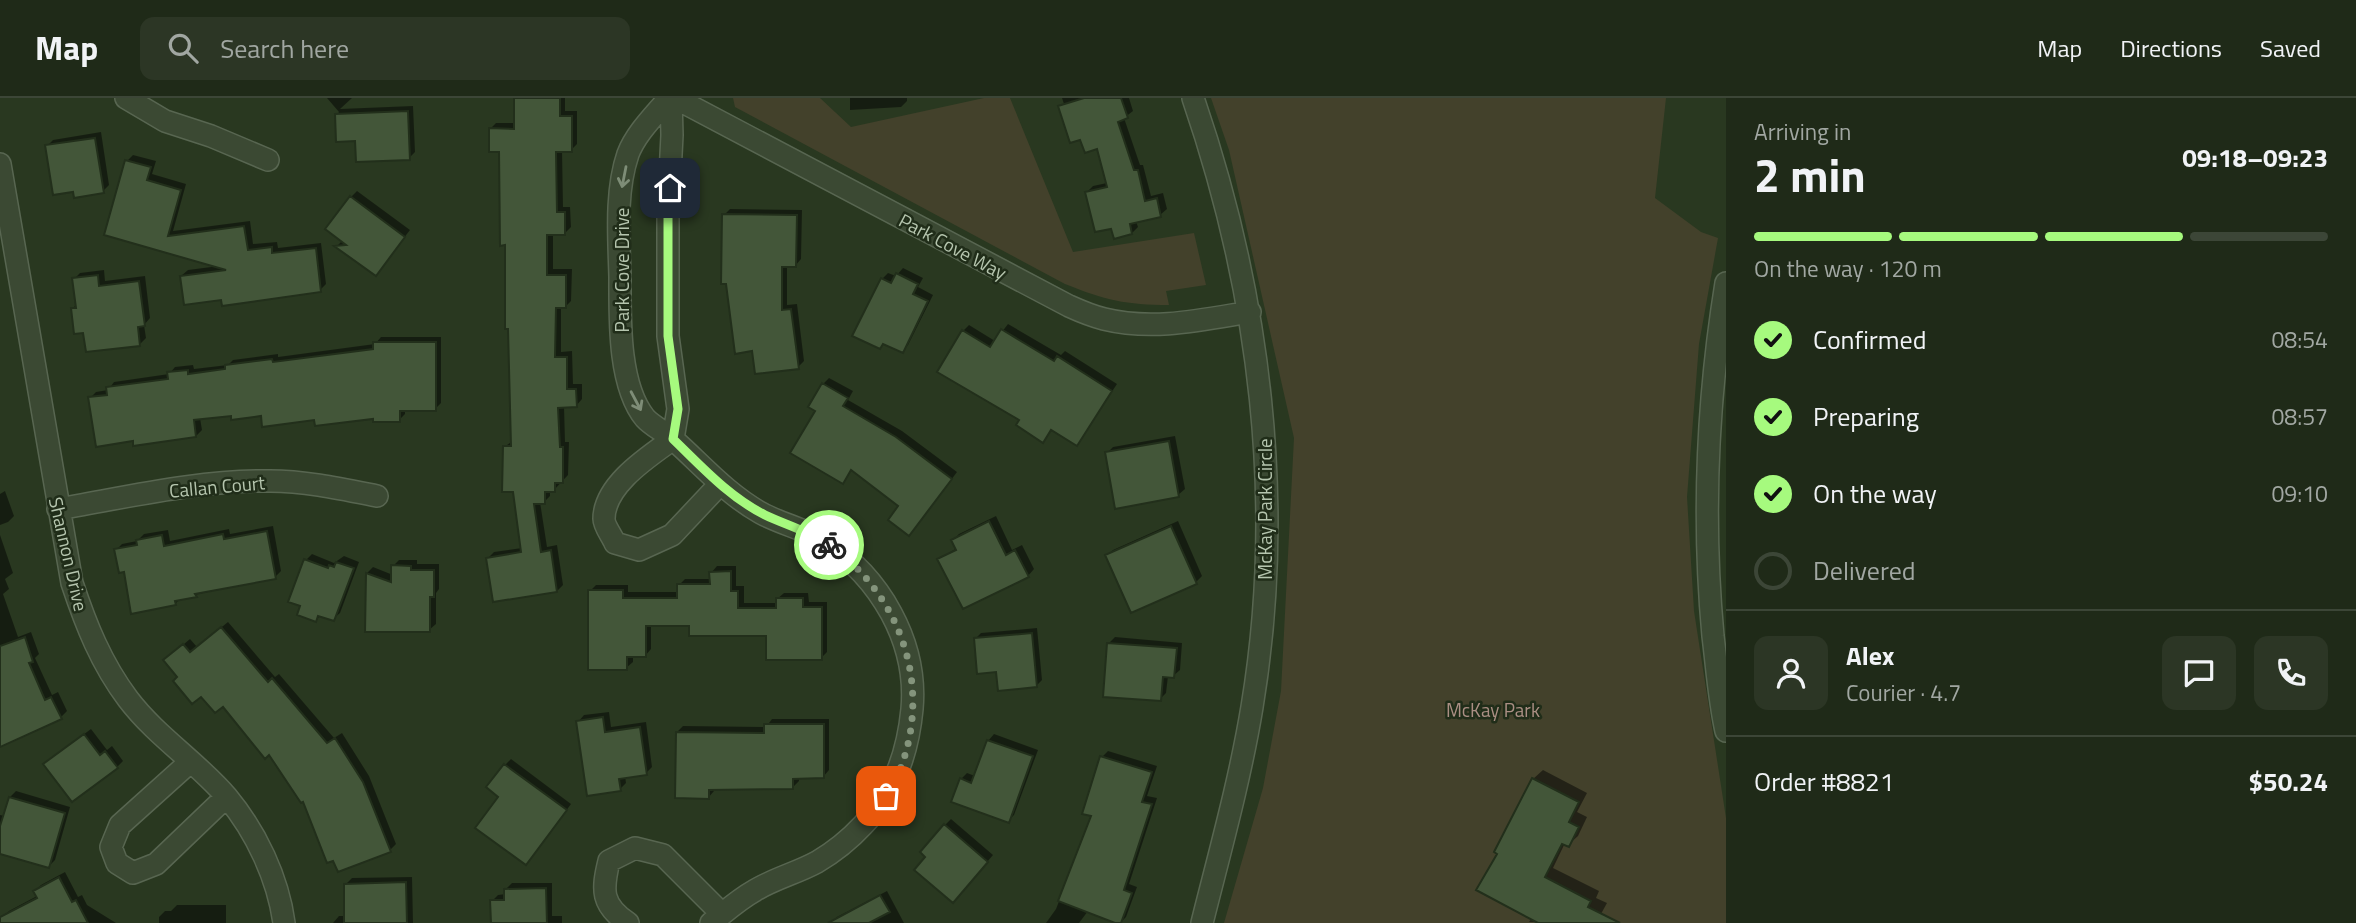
<!DOCTYPE html>
<meta charset="utf-8">
<style>
body{margin:0;font-family:"Titillium Web",sans-serif;background:#2c3625;color:#f1f3f6;height:100vh;display:flex;flex-direction:column;font-size:26px;white-space:nowrap}
*{box-sizing:border-box;margin:0}
p{font-size:23px;color:#a1a7a2}
.icon{flex:none;width:38px;height:38px;fill:none;stroke:currentColor;stroke-width:2;stroke-linecap:round;stroke-linejoin:round}
.map{position:relative;flex:1;overflow:hidden}
.sheet{display:flex;flex-direction:column;background:#1f2a18;width:630px}
.sheet>*{flex:none}
.pin{position:absolute;display:grid;place-items:center;width:60px;height:60px;color:#fff;margin:-30px;border-radius:14px;box-shadow:0 4px 10px #0006}
.courier{position:absolute;display:grid;place-items:center;width:70px;height:70px;margin:-35px;border:5px solid #a6fa7e;border-radius:50%;background:#fff;color:#222;box-shadow:0 2px 9px #0007}
.overview em{font-style:normal;font-weight:700}
.overview div{display:flex;flex-direction:column-reverse}
.overview{display:flex;align-items:center;justify-content:space-between;height:119px;padding:0 28px}
h1{font-size:46px;font-weight:700;line-height:52px}
.bar{display:grid;grid-template-columns:repeat(4,1fr);gap:10px 7px;align-content:center;height:84px;padding:0 28px}
.bar i{height:9px;border-radius:5px;background:#3c4637}
.bar .active{background:#a6fa7e}
.bar p{grid-column:span 4}
.line{display:flex;align-items:center;gap:18px;padding:0 28px;border-top:2px solid #3c4637}
.line div{flex:1}
.round{display:grid;place-items:center;flex:none;width:74px;height:74px;border-radius:14px;background:#2c3625}
ol{padding:0 28px;list-style:none}
li{display:flex;align-items:center;gap:21px;height:77px}
li p{margin-inline-start:auto}
li .icon{padding:7px;border-radius:50%;background:#a6fa7e;color:#111;stroke-width:4}
li:last-child{color:#a1a7a2}
li i{width:38px;height:38px;border:4px solid #3c4637;border-radius:50%}
header{display:flex;align-items:center;gap:42px;box-sizing:border-box;height:98px;padding:0 35px;background:#1f2a18;border-bottom:2px solid #3c4637}
header strong{font-size:33px}
nav{display:flex;gap:38px;margin-inline-start:auto;font-size:24px}
.search{width:490px;height:63px;background:#2c3625;display:flex;align-items:center;gap:18px;box-sizing:border-box;padding:0 24px;border-radius:14px;color:#a1a7a2;font-size:26px}
main{display:flex;flex:1;min-height:0}
.map>svg:first-child{display:block}
.green{fill:#43412b}
.shadow{fill:#0007}
.building{fill:#435639;stroke:#222f1b;stroke-width:2}
.lines{fill:none;stroke-linecap:round;stroke-linejoin:round}
.street-casing{stroke:#586651;stroke-width:24}
.street{stroke:#3b4933;stroke-width:21}
.oneway{stroke:#7e8d77}
.done{stroke:#84947c;stroke-width:7;stroke-dasharray:0 12.6}
.route{stroke:#a6fa7e;stroke-width:9}
.labels{text-anchor:middle;dominant-baseline:central;stroke-width:5;stroke-linejoin:round;paint-order:stroke}
.street-label{font-size:19px;fill:#b5c5ae;stroke:#202d19}
.park-label{font-size:19px;fill:#ab8f84;stroke:#202d19}
</style>
<header>
<strong>Map</strong>
<div class="search"><svg class="icon" aria-label="search" viewBox="0 0 24 24"><circle cx="10" cy="10" r="6"/><path d="M15 15l6 6"/></svg>Search here</div>
<nav><a>Map</a><a>Directions</a><a>Saved</a></nav>
</header>
<main>
<div class="map">
<svg width="1726" height="825" viewBox="0 0 1726 825">
<rect width="100%" height="100%" fill="#293820"/>
<path class="green" d="M733,0H820L851,29L984,0H1010L1073,154L1194,135L1206,187L1166,193L1169,207C1126,207 1105,202 1065,186L735,9Z
M1211,0H1666L1655,100L1701,134L1718,140L1699,246L1687,399L1694,513L1726,720V825H1224L1263,690L1281,593L1294,340L1229,52Z"/>
<path class="shadow" d="M327,0H352L340,11L413,8L415,54L409,60L356,41L337,17L339,14Z
M516,0H565V13H577V46L571,52H562L563,109H570L571,129L565,135H553V171H572L571,203L565,209H561V254L572,253L573,286H582V301L576,308H564L565,344H569L568,377L554,392H550V398L544,404H540L547,449L557,447L563,487L557,493L488,460L494,454L522,450L514,392L504,349L513,343L507,146L501,52L490,31L496,25H516Z
M850,0H907V3L901,9L850,12Z
M1062,0H1129L1133,13L1124,20L1140,67H1143L1151,98L1163,95L1167,111L1160,117L1136,123L1138,129L1132,135L1113,128L1087,94L1093,88L1107,85L1098,49L1082,39L1060,9L1064,6Z
M101,34L109,87L103,93L47,48L53,42Z
M133,57L156,63L152,76L186,86L173,133L250,123L253,146L277,144L278,150L321,145L326,186L320,192L222,200L181,178L188,172L219,168L106,136L127,63Z
M357,93L410,132L376,176L337,148L343,142L351,99Z
M730,111L802,112L801,161L795,168H787V207L797,206L804,263L798,269L753,251L724,117Z
M903,170L923,180L918,189L933,197L908,247L902,253L882,181L888,175L896,178Z
M104,172L105,183L145,178L150,220L144,227L146,240L140,246L85,233L72,211L77,206L74,181L80,175Z
M1008,226L1061,257L1065,253L1117,286L1077,346L1053,331L1043,342L1021,322L963,233L969,227L995,243Z
M381,239H441V305L435,311H405V316L399,322L375,319L316,321L232,316L200,320L202,332L196,338L134,341L90,300L96,294L108,292L114,284L169,276L175,269L193,267L194,271L228,267L233,262L278,256V259L375,246Z
M829,280L853,293L848,302L902,333L957,374L915,430L901,408L852,371L843,383L817,312L823,286Z
M1175,338L1185,391L1178,397L1107,355L1113,349Z
M5,393L14,418L8,424L0,427V396Z
M996,418L1012,452L1022,447L1034,471L1028,478L939,461L957,450L953,442L959,436Z
M1178,423L1202,478L1196,484L1107,458L1113,452Z
M273,428L281,473L275,479L181,500L175,506L125,472L116,452L122,446L137,443L144,436L168,432L170,443L229,431L230,436Z
M0,437L13,475L5,481L9,491L3,496L18,539L31,534L39,556L35,560L52,597L58,594L67,613L61,619L0,647Z
M312,456L334,465L344,458L359,464L340,515L333,521L321,517L316,522L306,462Z
M399,462H417V466H439V491L436,495V526L429,532H367V475L373,469L393,477V468Z
M717,468H736V488H744V505H777V501L784,495H808L809,504H827V554L821,560L768,536L691,527H651V551L645,558H633V564L626,570L590,493L596,487H628V494H679V487L685,481H711V475Z
M228,524L275,579L279,576L334,640L342,635L369,678L396,746L390,752L304,702L270,654L223,607L201,596L179,578L172,556L190,541L197,549Z
M1037,530L1042,582L1036,588L998,572L975,541L981,535Z
M1115,539L1182,545L1180,572L1173,578H1168L1166,595L1160,601L1109,545Z
M609,614L611,629L646,624L652,669L646,675L625,678L626,685L620,691L578,624L584,617Z
M772,621H829V672L823,679H799V683L793,689L714,690V693L708,700L677,634L683,628L766,629Z
M91,631L107,652L112,648L123,663L117,669L52,660Z
M994,636L1038,652L1014,717L1008,723L961,681L967,675L975,678L988,643Z
M1108,653L1157,668L1147,698L1157,700L1129,786L1137,789L1126,819L1120,825L1088,813L1079,825H1046L1056,811L1093,717L1102,659Z
M511,661L571,706L532,759L501,698L505,667Z
M1543,672L1587,695L1577,714L1587,719L1578,738L1568,747L1565,745L1553,770L1599,793L1596,800L1607,805L1596,825L1529,824L1532,820L1499,755L1533,681Z
M16,693L70,709L55,762L49,768L0,754V717L5,718L10,699Z
M951,721L993,757L959,797L928,758L945,727Z
M65,774L78,799L82,797L87,807L116,825H6L3,819L9,813L37,798L35,793L41,787Z
M412,779L413,825H333L339,818H346V786L352,780Z
M512,785H552V818H562V825H492V803L498,797L506,796V791Z
M887,793L904,825H831L837,819Z
M177,807H226V825H159V819L165,813H171Z"/>
<path class="building" d="M514,0H560V18H572V54H556L557,114H565V137H547V177H566V210H556L555,259H567V291H576L577,309L558,310L560,349H563V385H555V394H545V406H534L541,454L551,452L557,494L493,504L486,460L521,454L513,394H502L503,348H511L508,231H505V147L500,148L499,54H489V30L514,31Z
M1084,0H1121L1128,20L1118,24L1134,72H1138L1145,103L1157,100L1161,119L1130,126L1132,136L1114,141L1111,131L1095,134L1085,94L1107,89L1097,51L1085,55L1080,42L1070,45L1058,8Z
M408,13L410,62L356,64L355,43L336,44L335,16Z
M95,40L104,95L74,100L73,94L53,97L45,47Z
M125,62L151,69L147,82L181,92L168,138L244,128L248,152L272,149V155L316,150L321,194L222,208L221,202L184,207L180,178L226,172L104,137Z
M350,98L405,139L376,178L334,148L346,147L325,131Z
M722,116L797,117L796,169H782V212L791,211L799,271L755,276L752,253L735,256L726,186H721Z
M896,175L918,186L913,196L928,203L903,255L883,246L880,251L852,238L881,180L891,185Z
M98,177L99,188L139,183L145,228L138,229L140,248L86,254L83,235L74,236L71,210H76L72,180Z
M1001,231L1054,263L1057,258L1112,293L1077,348L1051,332L1043,345L1016,327L1019,322L937,274L962,232L990,249Z
M373,244H436V313H400V324H373V321L315,328L314,322L262,329L261,318L231,322V318L194,322L196,339L133,348V343L96,349L88,299L107,297L106,289L168,281L167,274L188,272V276L225,271V267L272,261L273,264L373,251Z
M822,285L848,300L843,308L896,339L952,381L909,438L888,422L898,408L851,372L843,386L790,355L815,313L808,309Z
M1169,343L1179,399L1115,411L1105,354Z
M989,423L1006,457L1015,452L1029,479L963,511L937,461L956,452L951,442Z
M1171,428L1197,486L1131,515L1105,457Z
M267,433L276,481L195,496L197,499L175,503L176,507L131,516L124,474L119,475L114,451L137,447L136,442L162,437L164,448L223,436L224,441Z
M304,461L328,470L329,467L334,469L336,464L354,470L334,523L318,518L316,524L297,517L300,508L288,504Z
M391,467L411,468V472H434V499H430V534H365L366,475L391,484Z
M731,473V493H738V510H776V500H803V509H822V562H766V538H689V528H646V559H627V572H588V492H623V500H677V486H710L709,474Z
M221,529L268,584L272,580L327,645L335,640L363,684L391,754L338,774L333,763L327,765L303,704L301,705L269,657L265,661L223,609L215,615L201,599L192,606L173,583L177,579L163,562L183,546L190,554Z
M1032,535L1037,589L998,593L996,574L977,576L974,540Z
M25,539L33,564L29,565L45,602L51,599L62,621L0,649V548Z
M1107,545L1177,550L1174,580L1163,579L1161,603L1103,599Z
M603,619L605,634L640,629L647,677L619,681L621,693L587,698L576,623Z
M764,626H824V680L793,681V691L709,692V701L675,700L676,634L764,635Z
M84,636L100,657L105,653L118,670L72,704L43,666Z
M987,642L1033,658L1009,725L951,704L960,680L971,685Z
M1100,658L1152,674L1142,704L1152,706L1124,792L1132,795L1121,825H1115L1058,803L1091,718L1082,716Z
M504,666L567,712L526,767L475,730L498,699L486,689Z
M1532,680L1579,704L1569,724L1579,729L1569,749L1562,746L1545,779L1591,803L1588,809L1620,825H1538L1476,792L1497,756L1494,754Z
M9,699L65,715L49,770L0,756V728Z
M944,726L988,764L953,805L914,772L925,759L920,754Z
M59,779L72,804L76,802L88,825H0V819L37,800L33,793Z
M406,784L407,825H344V786Z
M546,790L547,825H491L490,802H504V791Z
M880,797L890,814L869,825H828Z"/>
<g class="lines">
<g class="street-casing">
<path id="street" d="M126,0L165,23L211,38L268,62
M669,0C655,17 636,35 628,56C615,94 619,140 620,179C620,220 618,287 645,320C653,329 666,334 675,343C703,368 727,396 761,415C781,426 805,431 824,443C880,479 918,544 912,611C908,654 894,695 863,727C850,741 834,754 817,764C797,775 773,781 754,793C738,802 725,814 711,825
M671,0L672,37L668,116V238L678,311L673,341C648,359 604,387 604,421C604,428 612,438 615,445L639,452L672,437L720,386
M675,0L1069,208C1080,213 1092,218 1104,221C1153,233 1201,222 1250,214
M1193,0C1260,195 1286,404 1252,609C1240,682 1220,753 1202,825
M0,66L72,485C86,527 101,565 128,601C156,638 197,664 227,699C256,734 278,780 284,825
M1726,185C1707,303 1702,419 1713,538C1717,570 1719,602 1726,633
M58,411C128,399 199,382 270,383C306,383 342,391 377,398
M190,664L120,727L111,749L117,765L133,775L156,766L226,699
M628,825C601,807 602,792 609,763L635,750L663,757L722,816"/>
</g>
<use href="#street" class="street"/>
</g>
<defs><path id="oneway-shaft" d="M-6 0H5M1.5-3L5.5 0L1.5 3" fill="none" stroke-width="1.6" stroke-linecap="round" stroke-linejoin="round" transform="scale(1.75)"/></defs>
<g class="oneway">
<use href="#oneway-shaft" transform="translate(624 79) rotate(101)"/>
<use href="#oneway-shaft" transform="translate(636 303) rotate(62)"/>
</g>
<g class="lines">
<path class="done" d="M829,447C900,496 932,586 901,669C897,679 891,688 886,698"/>
<path class="route" d="M670,90L668,116V238L678,311L673,341C701,368 729,399 765,417C786,427 809,433 829,447"/>
</g>
<g class="labels">
<g class="street-label">
<text transform="translate(953 148) rotate(28)">Park Cove Way</text>
<text transform="translate(621 172) rotate(-90)">Park Cove Drive</text>
<text transform="translate(217 388) rotate(-5)">Callan Court</text>
<text transform="translate(1264 411) rotate(-90)">McKay Park Circle</text>
<text transform="translate(69 456) rotate(77)">Shannon Drive</text>
</g>
<g class="park-label">
<text x="1493" y="611">McKay Park</text>
</g>
</g>
</svg>
<div class="pin" style="left:886px;top:698px;background:#ea580c"><svg class="icon" aria-label="bag" viewBox="0 0 24 24"><path d="M5 8h14l-1 12H6zM9 8a3 3 0 0 1 6 0"/></svg></div>
<div class="pin" style="left:670px;top:90px;background:#1f2937"><svg class="icon" aria-label="home" viewBox="0 0 24 24"><path d="M3 11l9-7 9 7M6 9v11h12V9"/></svg></div>
<div class="courier" style="left:829px;top:447px"><svg class="icon" aria-label="bike" viewBox="0 0 24 24"><circle cx="6" cy="16" r="4"/><circle cx="18" cy="16" r="4"/><path d="M6 16l4-8h5l3 8M10 8l3 8H6M13 5h3"/></svg></div>
</div>
<section class="sheet">
<div class="overview"><div><h1>2 min</h1><p>Arriving in</p></div><em>09:18–09:23</em></div>
<div class="bar"><i class="active"></i><i class="active"></i><i class="active"></i><i></i><p>On the way · 120 m</p></div>
<ol>
<li><svg class="icon" aria-label="check" viewBox="0 0 24 24"><path d="M5 12l5 5 9-10"/></svg>Confirmed<p>08:54</p></li>
<li><svg class="icon" aria-label="check" viewBox="0 0 24 24"><path d="M5 12l5 5 9-10"/></svg>Preparing<p>08:57</p></li>
<li><svg class="icon" aria-label="check" viewBox="0 0 24 24"><path d="M5 12l5 5 9-10"/></svg>On the way<p>09:10</p></li>
<li><i></i>Delivered</li>
</ol>
<div class="line" style="height:126px"><a class="round"><svg class="icon" aria-label="person" viewBox="0 0 24 24"><circle cx="12" cy="8" r="4"/><path d="M4 21q1-7 8-7t8 7"/></svg></a><div><b>Alex</b><p>Courier · 4.7</p></div><a class="round"><svg class="icon" aria-label="chat" viewBox="0 0 24 24"><path d="M4 5h16v11H9l-5 4z"/></svg></a><a class="round"><svg class="icon" aria-label="phone" viewBox="0 0 24 24"><path d="M5 4h4l2 5-3 2q2 4 5 5l2-3 5 2v4C11 20 4 13 5 4z"/></svg></a></div>
<div class="line" style="height:91px"><div>Order #8821</div><b>$50.24</b></div>
</section>
</main>
